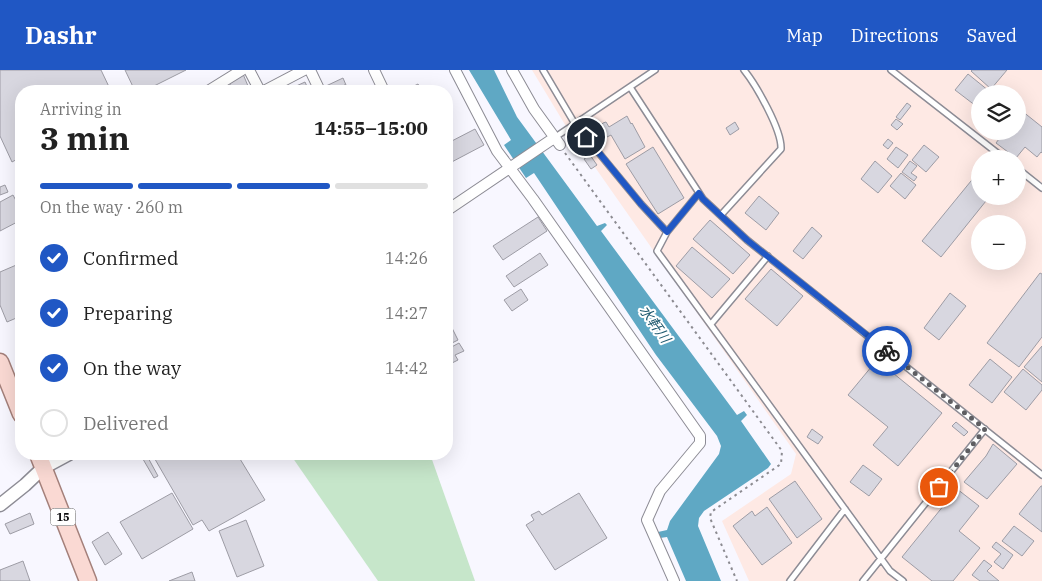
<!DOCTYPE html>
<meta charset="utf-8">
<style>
body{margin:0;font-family:"IBM Plex Serif","Noto Sans JP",serif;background:#f2f2f2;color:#222;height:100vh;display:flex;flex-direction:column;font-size:19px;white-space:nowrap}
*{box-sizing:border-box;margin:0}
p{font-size:16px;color:#767676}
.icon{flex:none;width:28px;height:28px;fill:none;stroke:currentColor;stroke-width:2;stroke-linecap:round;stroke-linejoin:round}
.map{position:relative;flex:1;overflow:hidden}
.side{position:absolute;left:15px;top:15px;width:438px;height:375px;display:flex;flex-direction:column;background:#fff;border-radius:20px;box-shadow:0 5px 20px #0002}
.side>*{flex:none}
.controls{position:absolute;left:971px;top:15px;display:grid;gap:10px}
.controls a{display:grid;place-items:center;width:55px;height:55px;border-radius:50%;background:#fff;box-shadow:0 5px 20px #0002;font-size:25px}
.pin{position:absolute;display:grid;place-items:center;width:42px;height:42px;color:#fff;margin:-21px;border:2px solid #fff;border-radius:50%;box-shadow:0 1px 5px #0007}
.courier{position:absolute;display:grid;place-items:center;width:50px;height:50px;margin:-25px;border:4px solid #2057c4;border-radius:50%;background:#fff;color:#222;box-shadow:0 1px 6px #0007}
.head em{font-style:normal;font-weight:700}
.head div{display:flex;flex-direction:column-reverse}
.head{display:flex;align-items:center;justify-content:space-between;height:85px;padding:0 25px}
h1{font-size:32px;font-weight:700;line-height:38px}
.bar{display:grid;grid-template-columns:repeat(4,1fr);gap:8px 5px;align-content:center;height:60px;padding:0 25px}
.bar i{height:6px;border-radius:4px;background:#e0e0e0}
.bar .active{background:#2057c4}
.bar p{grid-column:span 4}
ol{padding:0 25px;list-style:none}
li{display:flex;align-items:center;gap:15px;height:55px}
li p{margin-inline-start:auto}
li .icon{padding:5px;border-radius:50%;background:#2057c4;color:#fff;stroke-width:4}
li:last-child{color:#767676}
li i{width:28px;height:28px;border:2px solid #e0e0e0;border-radius:50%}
header{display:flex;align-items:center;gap:30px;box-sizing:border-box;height:70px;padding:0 25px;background:#2057c4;color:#fff}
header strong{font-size:24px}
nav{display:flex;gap:28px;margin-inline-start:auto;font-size:18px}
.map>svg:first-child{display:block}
.industrial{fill:#fee9e4;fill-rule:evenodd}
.green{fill:#c6e6ca}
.water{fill:#5fa8c4}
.building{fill:#d8d7e0;stroke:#9d9ca5}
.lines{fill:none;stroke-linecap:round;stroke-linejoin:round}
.service-casing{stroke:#8d8c95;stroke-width:8}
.minor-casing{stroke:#8d8c95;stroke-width:12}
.tertiary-casing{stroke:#8d8c95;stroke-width:15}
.primary-casing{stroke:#a4807b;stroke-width:19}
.path{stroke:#8c8b91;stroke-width:2;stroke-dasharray:2.5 4;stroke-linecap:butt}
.service{stroke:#fff;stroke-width:5}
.minor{stroke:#fff;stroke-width:10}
.tertiary{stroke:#fff;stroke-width:12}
.primary{stroke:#fad9d3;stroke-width:16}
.done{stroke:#5e5e62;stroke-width:5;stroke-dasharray:0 9}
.route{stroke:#2057c4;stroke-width:6}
.labels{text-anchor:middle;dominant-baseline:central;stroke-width:4;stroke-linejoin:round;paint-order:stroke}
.shield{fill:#fff;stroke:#545456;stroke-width:1}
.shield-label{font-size:11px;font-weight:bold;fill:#0b0b0e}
.water-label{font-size:14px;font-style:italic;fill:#225c71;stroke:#fff}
</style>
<header>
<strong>Dashr</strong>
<nav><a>Map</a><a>Directions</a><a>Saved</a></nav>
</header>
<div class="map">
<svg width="1042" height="511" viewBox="0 0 1042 511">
<rect width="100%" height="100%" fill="#f8f7ff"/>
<path class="industrial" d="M532,0H1042V511H749L722,451L791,404L796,384L564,53ZM980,24H1018V61H980ZM980,89H1018V126H980ZM980,154H1018V191H980Z"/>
<path class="green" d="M290,384H430L475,511H378Z"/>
<path class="water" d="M469,0H494L517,47L597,156L605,153L607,155L601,161L737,345L744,341L747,345L741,351L771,394L768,398L704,441L699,448L698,456L721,511H686L667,467L660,468L658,462L667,460L670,451L719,384L721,376L717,366L656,285L534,103L526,108L504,75L511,70Z"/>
<path class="building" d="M0,0H101L111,21H21V87L12,92L0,66Z
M125,0H186L144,21H135Z
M972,0H1007L991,19L971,1Z
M243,4L248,16L237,21H233L228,10Z
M968,4L989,21L987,24H980V32L976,36L955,20Z
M343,8L346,15H344L347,21H329L326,16Z
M305,12L309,21H295L294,17Z
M228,14L231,21H219L223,19L222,17Z
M418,14L422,21L425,20L426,21H404Z
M907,33L911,36L900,50L896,47Z
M1022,41L1042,57V83L1041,82L1037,87L1025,77L1016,88L996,73L1005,61H1018V46Z
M627,46L631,54L632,53L645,77L625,89L611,65L607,67L605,64L603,65L602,63H601L598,58L603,53L606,52L609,57Z
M896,49L903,54L897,60L891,55Z
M735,52L739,59L730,65L726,58Z
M475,59L484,75L446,95V74Z
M888,69L893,73L888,79L883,75Z
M924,75L939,87L926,102L912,90Z
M653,77L684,128L658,144L626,94Z
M896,77L908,85L898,98L887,89Z
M590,85L597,95L591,99L584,89Z
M875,91L892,106L878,123L861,109Z
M910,91L917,96L911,103L917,107L914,111L902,102Z
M980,100V126H990L941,187L922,171Z
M901,103L916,115L905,129L890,116Z
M5,115L8,122L0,125V117Z
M13,125L21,140V150L0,161V132Z
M759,126L779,143L766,160L745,143Z
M538,147L547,161L503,190L493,176Z
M710,150L750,185L733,204L693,169Z
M812,157L822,166L803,189L793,181Z
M692,177L730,209L712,228L676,196Z
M540,183L548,195L514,217L506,206Z
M21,193V246L7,252L0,235V202Z
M771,199L803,226L777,256L745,229Z
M1040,203L1042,204V267L1019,297L987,273Z
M521,219L528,230L512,241L504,230Z
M950,223L966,236L939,270L924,258Z
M446,246L458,270L446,276Z
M459,273L464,281L455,285L458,290L446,296V280Z
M1042,276V312L1024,297Z
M990,289L1012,307L992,333L969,315Z
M877,290L942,343L898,396L873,375L888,357L848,325Z
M1023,299L1042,315V320L1026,340L1004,322Z
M956,352L968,362L964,366L952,356Z
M812,359L823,367L818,374L807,367Z
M993,374L1017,394L987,429L964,412L986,386Z
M140,384H146L158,406L154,408Z
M152,384H237L265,430L209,461L202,450L193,455Z
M863,395L882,409L869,426L850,412Z
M795,411L822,449L797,468L769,429Z
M1041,416H1042V462L1019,444Z
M957,419L979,436L959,461L980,478L953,511H932L902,487Z
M172,423L193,459L142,489L120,452Z
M579,423L607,468L555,500L526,455L534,450L531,445L539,441L542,445Z
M767,437L792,473L762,495L733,456L752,441L755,446Z
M30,443L34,454L10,464L5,454Z
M246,450L264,496L237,507L219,461Z
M1014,456L1034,471L1022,486L1002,471Z
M108,462L122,484L105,495L92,472Z
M996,472L1013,485L1003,499L994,492L1001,484L992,477Z
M984,490L992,496L987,501L999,511H980L972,505Z
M23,491L30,511H0V500Z
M192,502L195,511H169Z"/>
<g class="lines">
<g class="service-casing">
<path id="service" d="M543,0L575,54L641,134L667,162
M891,0L1005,89
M630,17L703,129L747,170L1042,405
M554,68L655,0
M1018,99L1042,118
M699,123L667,162L657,181L890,501L903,511
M721,145L781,79C782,60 756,15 744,0
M711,254L768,186
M790,511L845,439
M863,511L985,359"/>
</g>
<g class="minor-casing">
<path id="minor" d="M249,0L260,21
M310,0L320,21
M374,0L384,21
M455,0L497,81L533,129L700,366V373L660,421L647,450L674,511
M512,0L534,39L560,75
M208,21L242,0
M264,21L304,0
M446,141L554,68"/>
</g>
<g class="tertiary-casing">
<path id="tertiary" d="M0,435L25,415L43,398L69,384"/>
</g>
<g class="primary-casing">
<path id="primary" d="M0,292L21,344
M38,384L88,511"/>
</g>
<path class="path" d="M565,83L782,381L781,394L711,442L710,448L737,511"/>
<use href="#service" class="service"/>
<use href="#minor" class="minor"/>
<use href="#tertiary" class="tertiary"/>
<use href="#primary" class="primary"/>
</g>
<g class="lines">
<path class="done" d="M887,281L985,359L939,417"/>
<path class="route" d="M586,67L641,134L667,162L699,123L703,129L747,170L887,281"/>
</g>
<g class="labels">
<rect class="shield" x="50.5" y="438.5" width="25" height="17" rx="4"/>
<g class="shield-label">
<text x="63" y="447">15</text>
</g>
<g class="water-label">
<text transform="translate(655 254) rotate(55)">水軒川</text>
</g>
</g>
</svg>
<div class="controls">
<a><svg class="icon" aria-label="layers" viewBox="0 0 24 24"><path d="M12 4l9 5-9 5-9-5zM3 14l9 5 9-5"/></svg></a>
<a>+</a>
<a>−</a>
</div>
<div class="pin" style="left:939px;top:417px;background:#ea580c"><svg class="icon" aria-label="bag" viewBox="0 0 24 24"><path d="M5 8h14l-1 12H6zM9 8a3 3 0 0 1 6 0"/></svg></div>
<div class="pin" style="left:586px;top:67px;background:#1f2937"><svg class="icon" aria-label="home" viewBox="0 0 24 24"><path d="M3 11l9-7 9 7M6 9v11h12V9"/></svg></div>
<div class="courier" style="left:887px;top:281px"><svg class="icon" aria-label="bike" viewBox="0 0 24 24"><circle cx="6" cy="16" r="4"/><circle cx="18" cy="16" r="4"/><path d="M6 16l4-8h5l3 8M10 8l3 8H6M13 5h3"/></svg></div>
<section class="side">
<div class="head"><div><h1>3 min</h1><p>Arriving in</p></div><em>14:55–15:00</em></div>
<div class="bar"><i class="active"></i><i class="active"></i><i class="active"></i><i></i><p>On the way · 260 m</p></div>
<ol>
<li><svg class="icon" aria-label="check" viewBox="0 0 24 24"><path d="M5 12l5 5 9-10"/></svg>Confirmed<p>14:26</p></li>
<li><svg class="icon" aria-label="check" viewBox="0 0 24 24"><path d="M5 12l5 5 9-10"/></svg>Preparing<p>14:27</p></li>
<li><svg class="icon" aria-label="check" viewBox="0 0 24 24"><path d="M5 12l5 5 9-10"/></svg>On the way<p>14:42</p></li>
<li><i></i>Delivered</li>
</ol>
</section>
</div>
